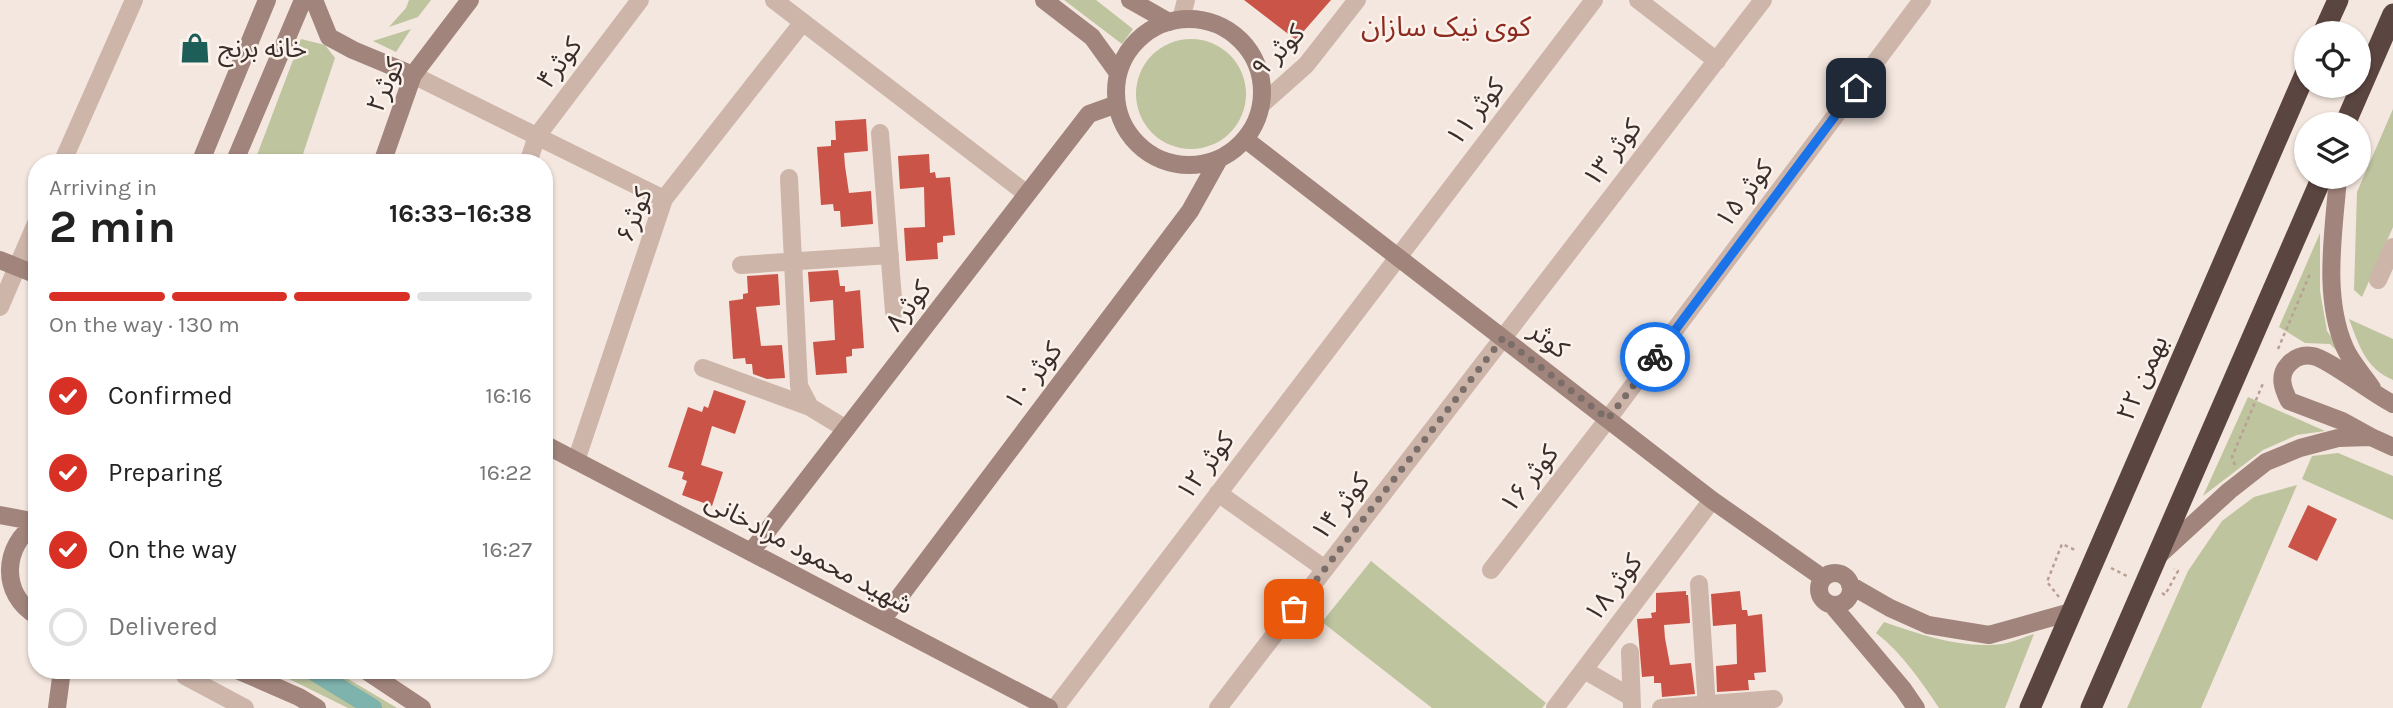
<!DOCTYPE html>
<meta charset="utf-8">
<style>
body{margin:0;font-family:Karla,"Noto Sans Arabic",sans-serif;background:#f2f2f2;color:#222;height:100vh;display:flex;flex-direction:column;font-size:26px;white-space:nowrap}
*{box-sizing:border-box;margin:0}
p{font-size:23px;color:#767676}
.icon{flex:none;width:38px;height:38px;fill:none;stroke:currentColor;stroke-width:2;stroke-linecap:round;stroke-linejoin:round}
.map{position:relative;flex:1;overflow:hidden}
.sheet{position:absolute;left:28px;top:154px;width:525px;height:525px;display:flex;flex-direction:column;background:#fff;border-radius:28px;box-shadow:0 2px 5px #0004}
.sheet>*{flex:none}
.controls{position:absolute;left:2294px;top:21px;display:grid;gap:14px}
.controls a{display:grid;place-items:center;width:77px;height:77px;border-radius:50%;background:#fff;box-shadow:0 2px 5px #0004;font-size:35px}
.pin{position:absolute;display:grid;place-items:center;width:60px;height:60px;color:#fff;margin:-30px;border-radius:14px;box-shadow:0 4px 10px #0006}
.courier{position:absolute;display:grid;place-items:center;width:70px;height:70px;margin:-35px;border:5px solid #1a73e8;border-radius:50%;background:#fff;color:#222;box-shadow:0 2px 9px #0007}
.head em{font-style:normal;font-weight:700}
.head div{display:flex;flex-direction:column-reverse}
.head{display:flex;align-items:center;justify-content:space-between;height:119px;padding:0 21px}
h1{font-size:46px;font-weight:700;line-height:52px}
.bar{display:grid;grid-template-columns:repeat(4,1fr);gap:10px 7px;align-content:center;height:84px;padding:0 21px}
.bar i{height:9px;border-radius:5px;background:#e0e0e0}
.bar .active{background:#d93025}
.bar p{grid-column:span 4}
ol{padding:0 21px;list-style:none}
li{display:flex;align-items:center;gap:21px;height:77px}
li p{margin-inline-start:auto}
li .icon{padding:7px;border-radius:50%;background:#d93025;color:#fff;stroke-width:4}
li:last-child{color:#767676}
li i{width:38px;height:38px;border:4px solid #e0e0e0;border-radius:50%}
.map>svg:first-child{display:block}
.green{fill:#bdc49e}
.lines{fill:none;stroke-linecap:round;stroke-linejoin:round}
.canal{stroke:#7db2ad;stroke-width:18}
.building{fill:#ca5447}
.path{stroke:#b99f94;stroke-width:2.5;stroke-dasharray:3.5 3.5;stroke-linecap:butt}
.street{stroke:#cdb5aa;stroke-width:18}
.secondary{stroke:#a1847b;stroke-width:18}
.highway{stroke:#5b4541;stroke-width:21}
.done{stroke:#7b6e69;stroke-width:7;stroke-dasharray:0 12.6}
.route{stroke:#1a73e8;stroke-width:9}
.labels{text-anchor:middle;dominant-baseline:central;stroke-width:5;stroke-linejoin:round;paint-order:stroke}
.poi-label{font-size:26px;fill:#3a2d2a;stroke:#fbf2ec;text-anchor:start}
.street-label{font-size:26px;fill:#3a2d2a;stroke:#fbf2ec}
.neighbourhood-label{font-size:28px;fill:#8d2a1f;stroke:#fbf2ec}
</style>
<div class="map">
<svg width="2393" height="708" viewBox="0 0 2393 708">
<rect width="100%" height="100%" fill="#f4e7df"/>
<path class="green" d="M409,0H431L418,17L389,27L406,8Z
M1064,0H1096L1133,29L1122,44Z
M411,29L396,52L373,41Z
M301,39L325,45L335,58L300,163H254Z
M1136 94a55 55 0 1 1 110 0a55 55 0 1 1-110 0Z
M2393,109V227L2362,297L2354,290L2357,192Z
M2320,233V291L2327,331L2349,363L2330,344L2305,343L2279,327Z
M2349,319L2393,339V380C2365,368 2359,345 2349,319Z
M2248,397L2325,431L2297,435L2263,450L2203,496Z
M2338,453L2393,476V520L2302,479L2312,456Z
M2297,485L2201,708H2127L2188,571L2222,521L2254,497Z
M1371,561L1546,703L1542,708H1432L1322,622Z
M1884,622C1922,635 1961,649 2003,644C2013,642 2024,637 2034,634L2005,708H1939C1921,681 1902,653 1876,633Z
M271,670H333L397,708H348Z"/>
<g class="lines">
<path class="canal" d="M311,670L373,708"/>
</g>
<path class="building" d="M1244,0H1331L1296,40Z
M866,119L868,151L844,153L845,166L849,193L871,191L873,224L841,227L840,211H834L833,204L821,205L817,147L831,146V140H836L835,121Z
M929,154L930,173L935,172L936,178L950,177L955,235L943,236V242L937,243L938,259L906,261L904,228L925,227L924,187L900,189L898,156Z
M838,270L840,286H845V292L860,290L864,348L852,349V356L846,357L847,373L816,375L813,342L835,340L833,300L810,302L808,272Z
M778,274L780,305L756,307L761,346L782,345L785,378L767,379L753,374L752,364H746L745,358L733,359L729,301L743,299V294L748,293L747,276Z
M714,390L746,401L735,434L712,426L701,465L723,472L712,506L682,495L687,481L682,479L684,472L668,467L688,407L702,412L704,406L708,408Z
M2308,505L2337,519L2317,561L2288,547Z
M1686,591V595H1688L1690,623L1664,625L1665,638L1670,665L1691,663L1695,694L1662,697L1661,683H1654V676L1642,677L1637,619L1652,618L1651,613L1656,612V593Z
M1740,591L1742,610H1747L1748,616L1762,614L1766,672L1754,673L1755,680H1748L1749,690L1717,692L1716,666L1737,664L1736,624L1713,626L1711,594Z"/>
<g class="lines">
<path class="path" d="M2278,349L2309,276L2313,274
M2235,465L2232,457L2264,381
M2111,568L2127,576
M2162,593L2165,595L2178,571L2174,569
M2059,597L2047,582L2062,544L2077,551"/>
<path class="street" d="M774,0L1027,194
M1638,0L1717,61
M1181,19L1186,0
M413,75L664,199
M1261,105L1306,65L1357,0
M880,133L894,312
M62,163L134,0
M528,163L537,136L640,0
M789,178L799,386L810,407L846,429
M741,265L890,255
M2378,280L2393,247
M0,307L37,221
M703,368L810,407
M576,461L664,199L803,22
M1218,493L1325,569
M1491,570L1608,419L1922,0
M1699,584L1707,708
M1630,652L1632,708
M183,670L185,676L245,708
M1584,670L1631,697
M1055,708L1594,0
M1218,708L1763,0
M1555,708L1712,500
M1661,708L1774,699"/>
<path class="secondary" d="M314,0L329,37L353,50L413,75
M1044,0L1092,37L1118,73
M1130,0L1169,22
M1116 92a73 73 0 1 1 146 0a73 73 0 1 1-146 0Z
M1245,139L1712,500L1823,578
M200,163L267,0
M234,163L303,0
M382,163L413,75L470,0
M2338,177C2334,231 2322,296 2345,348C2351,362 2364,376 2372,388
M0,260L37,275
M2371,437L2342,421L2289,401C2283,389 2278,376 2288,365C2294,358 2303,354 2312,356C2326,357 2374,395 2393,404
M544,444L1049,708
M0,515L37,522
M37,523C2,545 0,595 37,616
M751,552L1089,114L1117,104
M2158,556L2229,491L2266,462L2300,448L2338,438L2371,437L2393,447
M1819 589a16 16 0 1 1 32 0a16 16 0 1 1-32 0Z
M1850,585L1890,608L1928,625L1989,635L2071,612
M1832,605L1903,689L1916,708
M882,620L1190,211L1219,159
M237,670L299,697L317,708
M365,670L422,708
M57,708L62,670"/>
<path class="highway" d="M2323,33L2338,0
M2345,124L2393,14
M2030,708L2306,72
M2091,708L2322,177"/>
</g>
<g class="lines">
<path class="done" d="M1294,609L1503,338L1608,419L1655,357"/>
<path class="route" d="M1655,357L1856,88"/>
</g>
<defs>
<g id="shop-bare" transform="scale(2.415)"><path d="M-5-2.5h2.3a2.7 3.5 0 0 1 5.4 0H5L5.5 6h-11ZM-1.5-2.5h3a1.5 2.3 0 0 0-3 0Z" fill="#1d5e59" stroke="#fbf2ec" stroke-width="2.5" paint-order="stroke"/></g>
</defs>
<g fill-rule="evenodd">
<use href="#shop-bare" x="195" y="48"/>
</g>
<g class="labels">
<g class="poi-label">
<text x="218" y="48">خانه برنج</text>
</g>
<g class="street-label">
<text transform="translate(1278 51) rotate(-45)">کوثر ۹</text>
<text transform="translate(559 63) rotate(-53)">کوثر۴</text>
<text transform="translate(385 85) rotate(-66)">کوثر۲</text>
<text transform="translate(1475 112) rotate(-52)">کوثر ۱۱</text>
<text transform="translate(1612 153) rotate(-52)">کوثر ۱۳</text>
<text transform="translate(1744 194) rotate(-53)">۱۵ کوثر</text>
<text transform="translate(634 215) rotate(-68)">کوثر۶</text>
<text transform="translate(908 306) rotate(-52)">کوثر۸</text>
<text transform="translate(1549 340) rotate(38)">کوثر</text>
<text transform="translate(1033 376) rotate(-53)">کوثر ۱۰</text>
<text transform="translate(2142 378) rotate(-66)">۲۲ بهمن</text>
<text transform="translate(1205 466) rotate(-53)">کوثر ۱۲</text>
<text transform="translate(1529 479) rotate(-52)">کوثر ۱۶</text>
<text transform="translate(1340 507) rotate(-52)">کوثر ۱۴</text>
<text transform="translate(809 553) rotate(28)">شهید محمود مرادخانی</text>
<text transform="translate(1613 588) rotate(-53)">کوثر ۱۸</text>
</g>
<g class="neighbourhood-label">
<text x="1446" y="26">کوی نیک سازان</text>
</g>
</g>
</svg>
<div class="controls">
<a><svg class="icon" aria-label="locate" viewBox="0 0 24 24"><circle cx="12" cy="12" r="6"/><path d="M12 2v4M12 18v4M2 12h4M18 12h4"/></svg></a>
<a><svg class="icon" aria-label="layers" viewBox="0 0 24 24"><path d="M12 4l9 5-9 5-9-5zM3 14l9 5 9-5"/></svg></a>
</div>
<div class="pin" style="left:1294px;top:609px;background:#ea580c"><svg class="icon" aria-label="bag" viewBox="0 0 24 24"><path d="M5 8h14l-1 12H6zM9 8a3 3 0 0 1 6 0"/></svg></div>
<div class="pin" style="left:1856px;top:88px;background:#1f2937"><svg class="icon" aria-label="home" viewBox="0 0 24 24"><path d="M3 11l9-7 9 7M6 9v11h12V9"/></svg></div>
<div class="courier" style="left:1655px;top:357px"><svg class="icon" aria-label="bike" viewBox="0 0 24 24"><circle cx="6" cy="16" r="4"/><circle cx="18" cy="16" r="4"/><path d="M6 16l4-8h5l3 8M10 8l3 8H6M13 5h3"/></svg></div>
<section class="sheet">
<div class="head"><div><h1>2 min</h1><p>Arriving in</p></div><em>16:33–16:38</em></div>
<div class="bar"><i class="active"></i><i class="active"></i><i class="active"></i><i></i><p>On the way · 130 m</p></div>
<ol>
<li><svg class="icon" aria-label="check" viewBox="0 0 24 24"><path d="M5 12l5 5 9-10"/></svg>Confirmed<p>16:16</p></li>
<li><svg class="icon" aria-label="check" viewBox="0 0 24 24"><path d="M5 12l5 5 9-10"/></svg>Preparing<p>16:22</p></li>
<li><svg class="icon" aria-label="check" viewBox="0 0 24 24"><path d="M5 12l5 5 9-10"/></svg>On the way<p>16:27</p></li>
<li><i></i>Delivered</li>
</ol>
</section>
</div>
